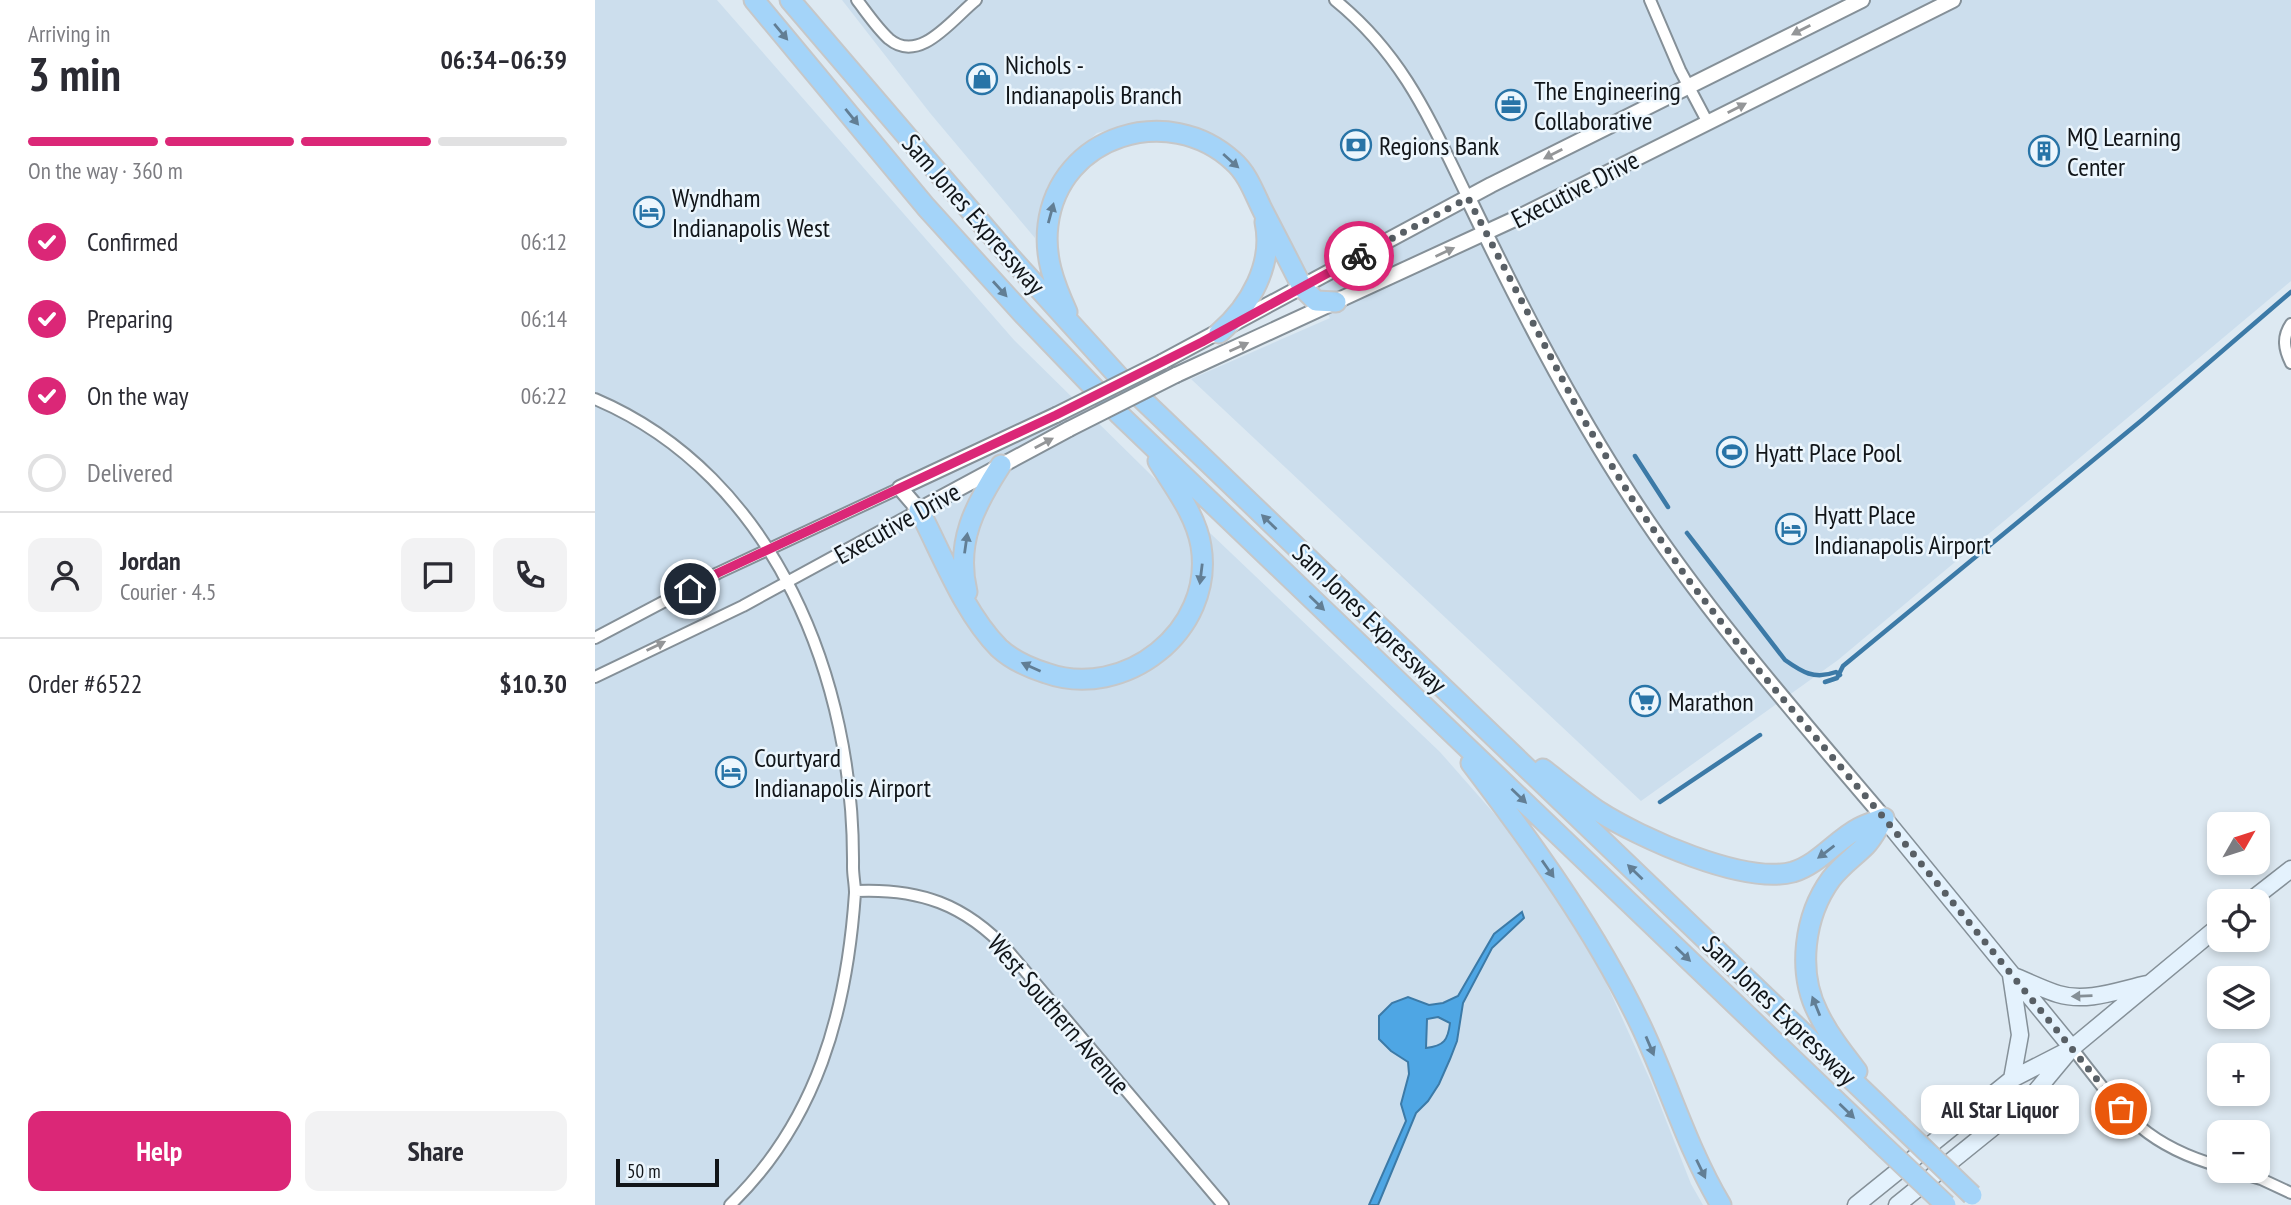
<!DOCTYPE html>
<meta charset="utf-8">
<style>
body{margin:0;font-family:"PT Sans Narrow",sans-serif;background:#f2f2f3;color:#2b2b33;height:100vh;display:flex;flex-direction:column;font-size:26px;white-space:nowrap}
*{box-sizing:border-box;margin:0}
p{font-size:23px;color:#7c7c81}
.icon{flex:none;width:38px;height:38px;fill:none;stroke:currentColor;stroke-width:2;stroke-linecap:round;stroke-linejoin:round}
.map{position:relative;flex:1;overflow:hidden}
.panel{display:flex;flex-direction:column;background:#fff;width:595px}
.panel>*{flex:none}
.needle{width:46px;rotate:51deg}
.tools{position:absolute;left:1612px;top:812px;display:grid;gap:14px}
.tools a{display:grid;place-items:center;width:63px;height:63px;border-radius:14px;background:#fff;box-shadow:0 4px 10px #0003;font-size:35px}
.scale{position:absolute;left:21px;bottom:18px;width:103px;box-sizing:border-box;padding-left:7px;border:4px solid #111519;border-top:0;font-size:19px;line-height:24px;white-space:nowrap;color:#111519;-webkit-text-stroke:5px #ecf6fd;paint-order:stroke}
.pin{position:absolute;display:grid;place-items:center;width:60px;height:60px;color:#fff;margin:-30px;border:4px solid #fff;border-radius:50%;box-shadow:0 2px 7px #0007}
.courier{position:absolute;display:grid;place-items:center;width:70px;height:70px;margin:-35px;border:5px solid #db2777;border-radius:50%;background:#fff;color:#222;box-shadow:0 2px 9px #0007}
.bubble{position:absolute;height:49px;border-radius:14px;background:#fff;box-shadow:0 4px 10px #0003;font-size:23px;font-weight:700;line-height:49px;text-align:center}
.summary em{font-style:normal;font-weight:700}
.summary div{display:flex;flex-direction:column-reverse}
.summary{display:flex;align-items:center;justify-content:space-between;height:119px;padding:0 28px}
h1{font-size:46px;font-weight:700;line-height:52px}
.bar{display:grid;grid-template-columns:repeat(4,1fr);gap:10px 7px;align-content:center;height:84px;padding:0 28px}
.bar i{height:9px;border-radius:5px;background:#e1e1e2}
.bar .selected{background:#db2777}
.bar p{grid-column:span 4}
.line{display:flex;align-items:center;gap:18px;padding:0 28px;border-top:2px solid #e1e1e2}
.line div{flex:1}
.round{display:grid;place-items:center;flex:none;width:74px;height:74px;border-radius:14px;background:#f2f2f3}
ol{padding:0 28px;list-style:none}
li{display:flex;align-items:center;gap:21px;height:77px}
li p{margin-inline-start:auto}
li .icon{padding:7px;border-radius:50%;background:#db2777;color:#fff;stroke-width:4}
li:last-child{color:#7c7c81}
li i{width:38px;height:38px;border:4px solid #e1e1e2;border-radius:50%}
.primary-button{display:flex;gap:14px;margin-top:auto;padding:14px 28px}
.primary-button a{flex:1;height:80px;border-radius:14px;background:#db2777;color:#fff;font-size:28px;font-weight:700;line-height:80px;text-align:center}
.primary-button a+a{background:#f2f2f3;color:#2b2b33}
main{display:flex;flex:1;min-height:0}
.map>svg:first-child{display:block}
.built{fill:#ccdeed}
.water{fill:#4ea6e4;stroke:#3c7aa7;stroke-width:2;fill-rule:evenodd}
.lines{fill:none;stroke-linecap:round;stroke-linejoin:round}
.stream{stroke:#3c7aa7;stroke-width:4.5}
.minor-casing{stroke:#859098;stroke-width:14}
.tertiary-casing{stroke:#859098;stroke-width:18}
.secondary-casing{stroke:#859098;stroke-width:19}
.motorway-casing{stroke:#c6c7c8;stroke-width:23}
.minor{stroke:#fff;stroke-width:10}
.tertiary{stroke:#fff;stroke-width:14}
.secondary{stroke:#e4f2fd;stroke-width:16}
.motorway{stroke:#a4d4f9;stroke-width:19}
.tertiary-bridge-casing{stroke:#859098;stroke-width:18;stroke-linecap:butt}
.motorway-bridge-casing{stroke:#c6c7c8;stroke-width:23;stroke-linecap:butt}
.tertiary-bridge{stroke:#fff;stroke-width:14}
.motorway-bridge{stroke:#a4d4f9;stroke-width:19}
.oneway{fill:#949698}
.oneway2{fill:#627e94}
.oneway3{fill:#858f96}
.done{stroke:#585f65;stroke-width:7;stroke-dasharray:0 12.6}
.route{stroke:#db2777;stroke-width:9}
.labels{text-anchor:middle;dominant-baseline:central;stroke-width:5;stroke-linejoin:round;paint-order:stroke}
.poi-label{font-size:26px;fill:#111519;stroke:#ecf6fd;text-anchor:start}
.street-label{font-size:26px;fill:#111519;stroke:#ecf6fd}
</style>
<main>
<section class="panel">
<div class="summary"><div><h1>3 min</h1><p>Arriving in</p></div><em>06:34–06:39</em></div>
<div class="bar"><i class="selected"></i><i class="selected"></i><i class="selected"></i><i></i><p>On the way · 360 m</p></div>
<ol>
<li><svg class="icon" aria-label="check" viewBox="0 0 24 24"><path d="M5 12l5 5 9-10"/></svg>Confirmed<p>06:12</p></li>
<li><svg class="icon" aria-label="check" viewBox="0 0 24 24"><path d="M5 12l5 5 9-10"/></svg>Preparing<p>06:14</p></li>
<li><svg class="icon" aria-label="check" viewBox="0 0 24 24"><path d="M5 12l5 5 9-10"/></svg>On the way<p>06:22</p></li>
<li><i></i>Delivered</li>
</ol>
<div class="line" style="height:126px"><a class="round"><svg class="icon" aria-label="person" viewBox="0 0 24 24"><circle cx="12" cy="8" r="4"/><path d="M4 21q1-7 8-7t8 7"/></svg></a><div><b>Jordan</b><p>Courier · 4.5</p></div><a class="round"><svg class="icon" aria-label="chat" viewBox="0 0 24 24"><path d="M4 5h16v11H9l-5 4z"/></svg></a><a class="round"><svg class="icon" aria-label="phone" viewBox="0 0 24 24"><path d="M5 4h4l2 5-3 2q2 4 5 5l2-3 5 2v4C11 20 4 13 5 4z"/></svg></a></div>
<div class="line" style="height:91px"><div>Order #6522</div><b>$10.30</b></div>
<div class="primary-button"><a>Help</a><a>Share</a></div>
</section>
<div class="map">
<svg width="1696" height="1205" viewBox="0 0 1696 1205">
<rect width="100%" height="100%" fill="#dde9f2"/>
<path class="built" d="M0,0H122L419,340L615,533L845,752L933,852L1008,976L1056,1082L1096,1184L1108,1205H0Z
M247,0H1696V281L1243,660L1046,801L596,379L735,318L662,177L624,137L578,123H540L502,133L476,156L452,187L440,238L335,113Z"/>
<path class="water" d="M927,912L929,918L897,948L868,1003L862,1041L855,1059L844,1084L833,1101L821,1113L783,1205H774L811,1121L806,1104L814,1074L813,1062L796,1051L784,1039V1016L797,1003L813,997L834,1005L848,1003L863,996L899,934ZM843,1017L855,1023C853,1040 849,1046 831,1048L832,1019Z"/>
<g class="lines">
<path class="stream" d="M1040,456L1073,507
M1092,533L1190,660C1207,672 1219,680 1241,672L1245,675
M1230,682L1242,678L1248,666L1547,420L1696,292
M1065,802L1165,735"/>
<g class="minor-casing">
<path id="minor" d="M262,0C272,13 282,28 294,39C325,65 358,18 381,0
M740,0C809,56 835,120 873,198
M1055,0L1085,70L1113,123
M1696,324C1687,337 1689,349 1696,363
M0,399C181,476 260,682 258,867C258,876 260,884 260,893C252,1011 222,1121 135,1205
M0,638L123,573L305,488
M0,677L148,606L324,510
M260,891C324,888 370,904 414,952L628,1205
M1477,1048C1525,1109 1546,1144 1624,1166
M1639,1171L1666,1179L1696,1193"/>
</g>
<g class="tertiary-casing">
<path id="tertiary" d="M873,198C922,300 974,402 1036,497C1110,611 1201,714 1289,818
M567,362L896,185L1267,0
M581,375L922,218L1358,0
M461,415L305,488L324,510L474,429"/>
</g>
<g class="secondary-casing">
<path id="secondary" d="M1289,818L1477,1048
M1655,901L1696,869
M1417,1079L1425,1035L1416,975C1432,981 1447,989 1463,994C1492,1003 1524,990 1552,984
M1261,1205L1417,1079L1468,1053
M1302,1205L1437,1096L1477,1048L1624,926"/>
</g>
<g class="motorway-casing">
<path id="motorway" d="M159,0L331,207L429,315L525,415L1281,1139
M195,0L417,259L525,378L1302,1123
M472,312C459,283 449,257 453,225C464,135 574,102 638,161C653,174 659,193 668,211C681,236 694,261 707,287L721,301L741,302
M624,333C655,306 679,264 670,222
M324,510C347,554 369,613 404,648C417,660 435,668 451,673C529,701 620,631 606,546C601,515 579,487 563,461
M372,592C360,542 380,505 406,465
M876,763C939,846 1001,931 1046,1026C1074,1085 1092,1148 1126,1205
M948,769C966,783 984,798 1003,811C1045,838 1149,885 1198,872C1224,864 1241,840 1264,828C1272,824 1281,821 1289,818
M1262,1071C1248,1053 1233,1034 1223,1013C1202,972 1209,916 1236,879C1246,866 1259,857 1271,845C1278,838 1283,827 1289,818"/>
</g>
<use href="#minor" class="minor"/>
<use href="#tertiary" class="tertiary"/>
<use href="#secondary" class="secondary"/>
<use href="#motorway" class="motorway"/>
<g class="tertiary-bridge-casing">
<path id="tertiary-bridge" d="M461,415L567,362
M474,429L581,375"/>
</g>
<g class="motorway-bridge-casing">
<path id="motorway-bridge" d="M1302,1123L1377,1195
M1281,1139L1351,1205"/>
</g>
<use href="#tertiary-bridge" class="tertiary-bridge"/>
<use href="#motorway-bridge" class="motorway-bridge"/>
</g>
<defs><path id="oneway-solid" d="M-6-.8H1V-3.2L6.5 0L1 3.2V.8H-6Z" transform="scale(1.75)"/></defs>
<g class="oneway">
<use href="#oneway-solid" transform="translate(1206 30) rotate(153)"/>
<use href="#oneway-solid" transform="translate(1142 108) rotate(-27)"/>
<use href="#oneway-solid" transform="translate(958 154) rotate(153)"/>
<use href="#oneway-solid" transform="translate(850 252) rotate(-25)"/>
<use href="#oneway-solid" transform="translate(644 347) rotate(-24)"/>
<use href="#oneway-solid" transform="translate(449 443) rotate(-28)"/>
<use href="#oneway-solid" transform="translate(61 646) rotate(-26)"/>
</g>
<g class="oneway2">
<use href="#oneway-solid" transform="translate(186 32) rotate(50)"/>
<use href="#oneway-solid" transform="translate(257 117) rotate(51)"/>
<use href="#oneway-solid" transform="translate(636 161) rotate(42)"/>
<use href="#oneway-solid" transform="translate(456 213) rotate(-75)"/>
<use href="#oneway-solid" transform="translate(405 289) rotate(48)"/>
<use href="#oneway-solid" transform="translate(674 522) rotate(-136)"/>
<use href="#oneway-solid" transform="translate(371 543) rotate(-82)"/>
<use href="#oneway-solid" transform="translate(606 574) rotate(97)"/>
<use href="#oneway-solid" transform="translate(722 603) rotate(44)"/>
<use href="#oneway-solid" transform="translate(436 667) rotate(-156)"/>
<use href="#oneway-solid" transform="translate(924 796) rotate(44)"/>
<use href="#oneway-solid" transform="translate(1231 852) rotate(143)"/>
<use href="#oneway-solid" transform="translate(953 869) rotate(55)"/>
<use href="#oneway-solid" transform="translate(1040 872) rotate(-136)"/>
<use href="#oneway-solid" transform="translate(1088 954) rotate(44)"/>
<use href="#oneway-solid" transform="translate(1221 1006) rotate(-112)"/>
<use href="#oneway-solid" transform="translate(1055 1046) rotate(67)"/>
<use href="#oneway-solid" transform="translate(1252 1111) rotate(44)"/>
<use href="#oneway-solid" transform="translate(1106 1169) rotate(64)"/>
</g>
<use class="oneway3" href="#oneway-solid" transform="translate(1487 996) rotate(178)"/>
<g class="lines">
<path class="done" d="M764,256L873,198L987,417L1036,497L1092,578L1161,667L1289,818L1526,1109"/>
<path class="route" d="M95,589L123,573L461,415L607,342L764,256"/>
</g>
<defs>
<g id="shop-ring" transform="scale(1.575)"><circle r="9.5" fill="#ecf6fd" stroke="#2874a7" stroke-width="1.5"/><path d="M-5-2.5h2.3a2.7 3.5 0 0 1 5.4 0H5L5.5 6h-11ZM-1.5-2.5h3a1.5 2.3 0 0 0-3 0Z" fill="#2874a7"/></g>
<g id="office-ring" transform="scale(1.575)"><circle r="9.5" fill="#ecf6fd" stroke="#2874a7" stroke-width="1.5"/><path d="M-6-3h4V-5.5h4V-3h4V5H-6ZM-1-4.5V-3h2v-1.5ZM-6 0V1H6V0Z" fill="#2874a7"/></g>
<g id="bank-ring" transform="scale(1.575)"><circle r="9.5" fill="#ecf6fd" stroke="#2874a7" stroke-width="1.5"/><path d="M-6-4H6V4H-6ZM0-2.3a2.3 2.3 0 1 0 0 4.6a2.3 2.3 0 1 0 0-4.6Z" fill="#2874a7"/></g>
<g id="building-ring" transform="scale(1.575)"><circle r="9.5" fill="#ecf6fd" stroke="#2874a7" stroke-width="1.5"/><path d="M-4-6H4V6H1V3H-1V6H-4ZM-2.5-4.3h1.7v1.8h-1.7ZM.8-4.3h1.7v1.8H.8ZM-2.5-1h1.7V.8h-1.7ZM.8-1h1.7V.8H.8Z" fill="#2874a7"/></g>
<g id="hotel-ring" transform="scale(1.575)"><circle r="9.5" fill="#ecf6fd" stroke="#2874a7" stroke-width="1.5"/><path d="M-6-4.5h1.5V1H6V5H4.5V3h-9V5H-6ZM-4 0a1.8 1.8 0 1 1 3.6 0ZM.5 0V-2.5h3Q6-2.5 6 0Z" fill="#2874a7"/></g>
<g id="stadium-ring" transform="scale(1.575)"><circle r="9.5" fill="#ecf6fd" stroke="#2874a7" stroke-width="1.5"/><path d="M0-5a6.5 5 0 1 0 0 10a6.5 5 0 1 0 0-10ZM-3.5-1.8h7v3.6h-7Z" fill="#2874a7"/></g>
<g id="supermarket-ring" transform="scale(1.575)"><circle r="9.5" fill="#ecf6fd" stroke="#2874a7" stroke-width="1.5"/><path d="M-6-5.5h2.5l.6 2H6L4.5 2H-2.5L-4.4-4H-6ZM-1.5 3.2a1.3 1.3 0 1 0 .1 0ZM3 3.2a1.3 1.3 0 1 0 .1 0Z" fill="#2874a7"/></g>
</defs>
<g fill-rule="evenodd">
<use href="#shop-ring" x="387" y="79"/>
<use href="#office-ring" x="916" y="105"/>
<use href="#bank-ring" x="761" y="145"/>
<use href="#building-ring" x="1449" y="151"/>
<use href="#hotel-ring" x="54" y="212"/>
<use href="#stadium-ring" x="1137" y="452"/>
<use href="#hotel-ring" x="1196" y="529"/>
<use href="#supermarket-ring" x="1050" y="701"/>
<use href="#hotel-ring" x="136" y="772"/>
</g>
<g class="labels">
<g class="poi-label">
<text x="410" y="64">Nichols -<tspan x="410" dy="30">Indianapolis Branch</tspan></text>
<text x="939" y="90">The Engineering<tspan x="939" dy="30">Collaborative</tspan></text>
<text x="1472" y="136">MQ Learning<tspan x="1472" dy="30">Center</tspan></text>
<text x="784" y="145">Regions Bank</text>
<text x="77" y="197">Wyndham<tspan x="77" dy="30">Indianapolis West</tspan></text>
<text x="1160" y="452">Hyatt Place Pool</text>
<text x="1219" y="514">Hyatt Place<tspan x="1219" dy="30">Indianapolis Airport</tspan></text>
<text x="1073" y="701">Marathon</text>
<text x="159" y="757">Courtyard<tspan x="159" dy="30">Indianapolis Airport</tspan></text>
</g>
<g class="street-label">
<text transform="translate(980 189) rotate(-27)">Executive Drive</text>
<text transform="translate(379 214) rotate(49)">Sam Jones Expressway</text>
<text transform="translate(302 523) rotate(-29)">Executive Drive</text>
<text transform="translate(775 618) rotate(44)">Sam Jones Expressway</text>
<text transform="translate(1185 1010) rotate(44)">Sam Jones Expressway</text>
<text transform="translate(464 1014) rotate(49)">West Southern Avenue</text>
</g>
</g>
</svg>
<div class="tools">
<a><svg class="needle" viewBox="-14 -14 28 28"><path d="M0-13l5 13h-10z" fill="#e53935"/><path d="M0 13l5-13h-10z" fill="#7c7c81"/></svg></a>
<a><svg class="icon" aria-label="locate" viewBox="0 0 24 24"><circle cx="12" cy="12" r="6"/><path d="M12 2v4M12 18v4M2 12h4M18 12h4"/></svg></a>
<a><svg class="icon" aria-label="layers" viewBox="0 0 24 24"><path d="M12 4l9 5-9 5-9-5zM3 14l9 5 9-5"/></svg></a>
<a>+</a>
<a>−</a>
</div>
<div class="scale">50 m</div>
<div class="pin" style="left:1526px;top:1109px;background:#ea580c"><svg class="icon" aria-label="bag" viewBox="0 0 24 24"><path d="M5 8h14l-1 12H6zM9 8a3 3 0 0 1 6 0"/></svg></div>
<div class="pin" style="left:95px;top:589px;background:#1f2937"><svg class="icon" aria-label="home" viewBox="0 0 24 24"><path d="M3 11l9-7 9 7M6 9v11h12V9"/></svg></div>
<div class="courier" style="left:764px;top:256px"><svg class="icon" aria-label="bike" viewBox="0 0 24 24"><circle cx="6" cy="16" r="4"/><circle cx="18" cy="16" r="4"/><path d="M6 16l4-8h5l3 8M10 8l3 8H6M13 5h3"/></svg></div>
<div class="bubble" style="left:1326px;top:1085px;width:158px">All Star Liquor</div>
</div>
</main>
